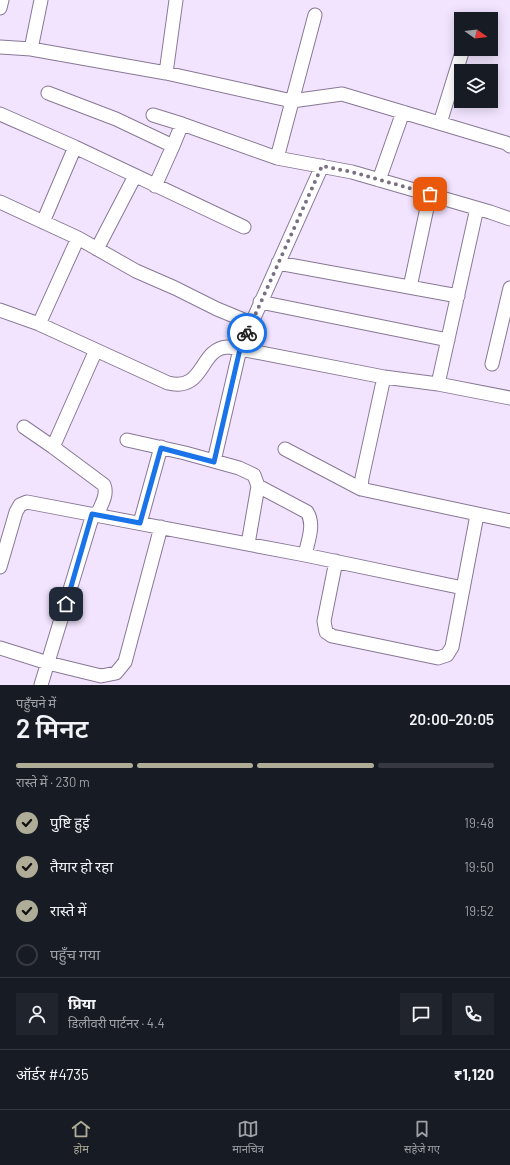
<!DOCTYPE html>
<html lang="hi">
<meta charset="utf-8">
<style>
body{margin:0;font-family:Barlow,"Noto Sans Devanagari",sans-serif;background:#20242c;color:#f1f3f6;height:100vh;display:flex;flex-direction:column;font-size:15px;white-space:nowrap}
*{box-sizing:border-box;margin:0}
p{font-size:13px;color:#9ea1a6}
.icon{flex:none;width:22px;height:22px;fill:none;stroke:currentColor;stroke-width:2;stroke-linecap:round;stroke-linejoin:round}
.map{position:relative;height:685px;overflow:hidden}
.details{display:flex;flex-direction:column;background:#171b24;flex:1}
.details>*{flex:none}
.needle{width:26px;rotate:104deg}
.tools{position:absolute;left:454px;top:12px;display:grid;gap:8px}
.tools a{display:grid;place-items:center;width:44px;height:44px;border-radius:0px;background:#171b24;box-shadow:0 2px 10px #0003;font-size:20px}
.pin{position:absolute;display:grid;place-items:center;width:34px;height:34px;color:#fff;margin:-17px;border-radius:8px;box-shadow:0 2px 6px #0006}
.courier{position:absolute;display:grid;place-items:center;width:40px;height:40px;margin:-20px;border:3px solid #1a73e8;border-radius:50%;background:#fff;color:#222;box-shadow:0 1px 5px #0007}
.summary em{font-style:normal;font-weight:600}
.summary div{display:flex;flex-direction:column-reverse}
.summary{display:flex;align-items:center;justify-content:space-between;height:68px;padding:0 16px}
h1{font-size:26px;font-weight:600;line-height:30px}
.bar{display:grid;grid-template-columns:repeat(4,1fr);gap:6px 4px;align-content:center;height:48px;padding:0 16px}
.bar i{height:5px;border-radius:3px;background:#363941}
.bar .current{background:#afac97}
.bar p{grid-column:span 4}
.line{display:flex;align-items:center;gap:10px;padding:0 16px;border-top:1px solid #363941}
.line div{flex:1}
.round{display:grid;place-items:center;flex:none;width:42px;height:42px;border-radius:0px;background:#20242c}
ol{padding:0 16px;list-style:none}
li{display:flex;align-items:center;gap:12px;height:44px}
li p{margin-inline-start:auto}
li .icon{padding:4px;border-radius:50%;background:#afac97;color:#111;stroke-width:4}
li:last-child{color:#9ea1a6}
li i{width:22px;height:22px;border:2px solid #363941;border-radius:50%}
.menu{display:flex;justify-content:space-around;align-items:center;height:56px;border-top:1px solid #363941;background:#171b24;font-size:11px;color:#9ea1a6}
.menu a{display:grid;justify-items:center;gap:2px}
.menu .current{color:#afac97}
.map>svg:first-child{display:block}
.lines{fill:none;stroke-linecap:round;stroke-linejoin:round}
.street-casing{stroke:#887895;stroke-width:15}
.street{stroke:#fff;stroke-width:13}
.done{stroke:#7a7082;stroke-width:4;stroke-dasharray:0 7.2}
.route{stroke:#1a73e8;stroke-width:5}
</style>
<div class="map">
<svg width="510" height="685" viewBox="0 0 510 685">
<rect width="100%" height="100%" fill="#f2e4ff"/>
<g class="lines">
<g class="street-casing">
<path id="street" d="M0,8L2,0
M315,15L277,158L352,172L490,212L510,219
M0,47L31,49L166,73L292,101L342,94L506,143L510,146
M31,49L41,0
M166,73L176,0
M48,93L116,119L173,146L182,124L277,158
M0,114L75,147L43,222
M153,115L182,124
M440,123L463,49
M75,147L244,227
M322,166L240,349L384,377L438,384L477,208
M379,180L403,112
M155,186L173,146
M0,202L78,238L136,271L175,288L217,309L251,323
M97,249L135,176
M278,263L458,296
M410,287L430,194
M260,302L448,340
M0,310L39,324L168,383C205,392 199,349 227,347C231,347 236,348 240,349L214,461
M39,324L78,238
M96,350L53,447L104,485C108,495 101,505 97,515
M492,364L510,288
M384,377L362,478L361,489L510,521
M438,384L510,398
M24,427L53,447
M127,440L185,453L239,468L254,475L258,486L248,544
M285,449L361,489
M258,486L307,512C315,524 308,541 305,555
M140,523L161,447
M336,561L324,621L326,632L332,636L438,658L447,655L452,647L477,515
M0,567L16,512L20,505L27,502L305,555L463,588
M0,648L48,663L101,676L116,673L125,662L161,527
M41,685L93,514"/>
</g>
<use href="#street" class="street"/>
</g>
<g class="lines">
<path class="done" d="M247,333L322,166L352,172L430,194"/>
<path class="route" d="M66,604L92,514L140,523L161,448L214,462L240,349L247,333"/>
</g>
</svg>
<div class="tools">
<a><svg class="needle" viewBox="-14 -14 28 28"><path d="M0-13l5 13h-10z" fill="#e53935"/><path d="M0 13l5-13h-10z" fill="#9ea1a6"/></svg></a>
<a><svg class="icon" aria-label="layers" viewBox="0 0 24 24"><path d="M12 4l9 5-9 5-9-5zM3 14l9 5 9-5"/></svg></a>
</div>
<div class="pin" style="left:430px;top:194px;background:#ea580c"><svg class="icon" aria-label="bag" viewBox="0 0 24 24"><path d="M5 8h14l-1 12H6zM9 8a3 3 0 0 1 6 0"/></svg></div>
<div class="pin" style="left:66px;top:604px;background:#1f2937"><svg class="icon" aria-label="home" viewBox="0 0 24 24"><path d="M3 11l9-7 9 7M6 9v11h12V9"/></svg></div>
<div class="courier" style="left:247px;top:333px"><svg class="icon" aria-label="bike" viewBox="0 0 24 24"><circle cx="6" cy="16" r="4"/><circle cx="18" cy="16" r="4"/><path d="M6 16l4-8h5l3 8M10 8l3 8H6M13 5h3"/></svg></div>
</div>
<section class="details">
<div class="summary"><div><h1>2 मिनट</h1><p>पहुँचने में</p></div><em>20:00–20:05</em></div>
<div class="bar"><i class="current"></i><i class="current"></i><i class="current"></i><i></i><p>रास्ते में · 230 m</p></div>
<ol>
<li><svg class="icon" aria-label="check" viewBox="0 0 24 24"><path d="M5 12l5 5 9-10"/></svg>पुष्टि हुई<p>19:48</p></li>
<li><svg class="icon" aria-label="check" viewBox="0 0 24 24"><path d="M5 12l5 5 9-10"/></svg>तैयार हो रहा<p>19:50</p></li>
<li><svg class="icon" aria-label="check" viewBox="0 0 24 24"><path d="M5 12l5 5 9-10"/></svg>रास्ते में<p>19:52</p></li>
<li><i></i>पहुँच गया</li>
</ol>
<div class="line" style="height:72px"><a class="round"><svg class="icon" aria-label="person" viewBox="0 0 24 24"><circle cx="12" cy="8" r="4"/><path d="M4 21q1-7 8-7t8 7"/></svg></a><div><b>प्रिया</b><p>डिलीवरी पार्टनर · 4.4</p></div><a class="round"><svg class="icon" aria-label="chat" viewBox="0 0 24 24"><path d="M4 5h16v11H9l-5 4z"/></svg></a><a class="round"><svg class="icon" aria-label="phone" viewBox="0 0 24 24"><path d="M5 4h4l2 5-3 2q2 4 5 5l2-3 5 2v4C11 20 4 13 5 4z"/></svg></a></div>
<div class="line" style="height:52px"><div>ऑर्डर #4735</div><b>₹1,120</b></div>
</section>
<nav class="menu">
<a class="current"><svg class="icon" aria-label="home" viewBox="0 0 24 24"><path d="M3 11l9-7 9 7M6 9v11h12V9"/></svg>होम</a>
<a><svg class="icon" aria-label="map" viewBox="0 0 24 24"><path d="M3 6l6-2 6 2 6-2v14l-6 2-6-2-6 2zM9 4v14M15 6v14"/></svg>मानचित्र</a>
<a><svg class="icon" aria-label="saved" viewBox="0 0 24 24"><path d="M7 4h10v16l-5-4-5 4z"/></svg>सहेजे गए</a>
</nav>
